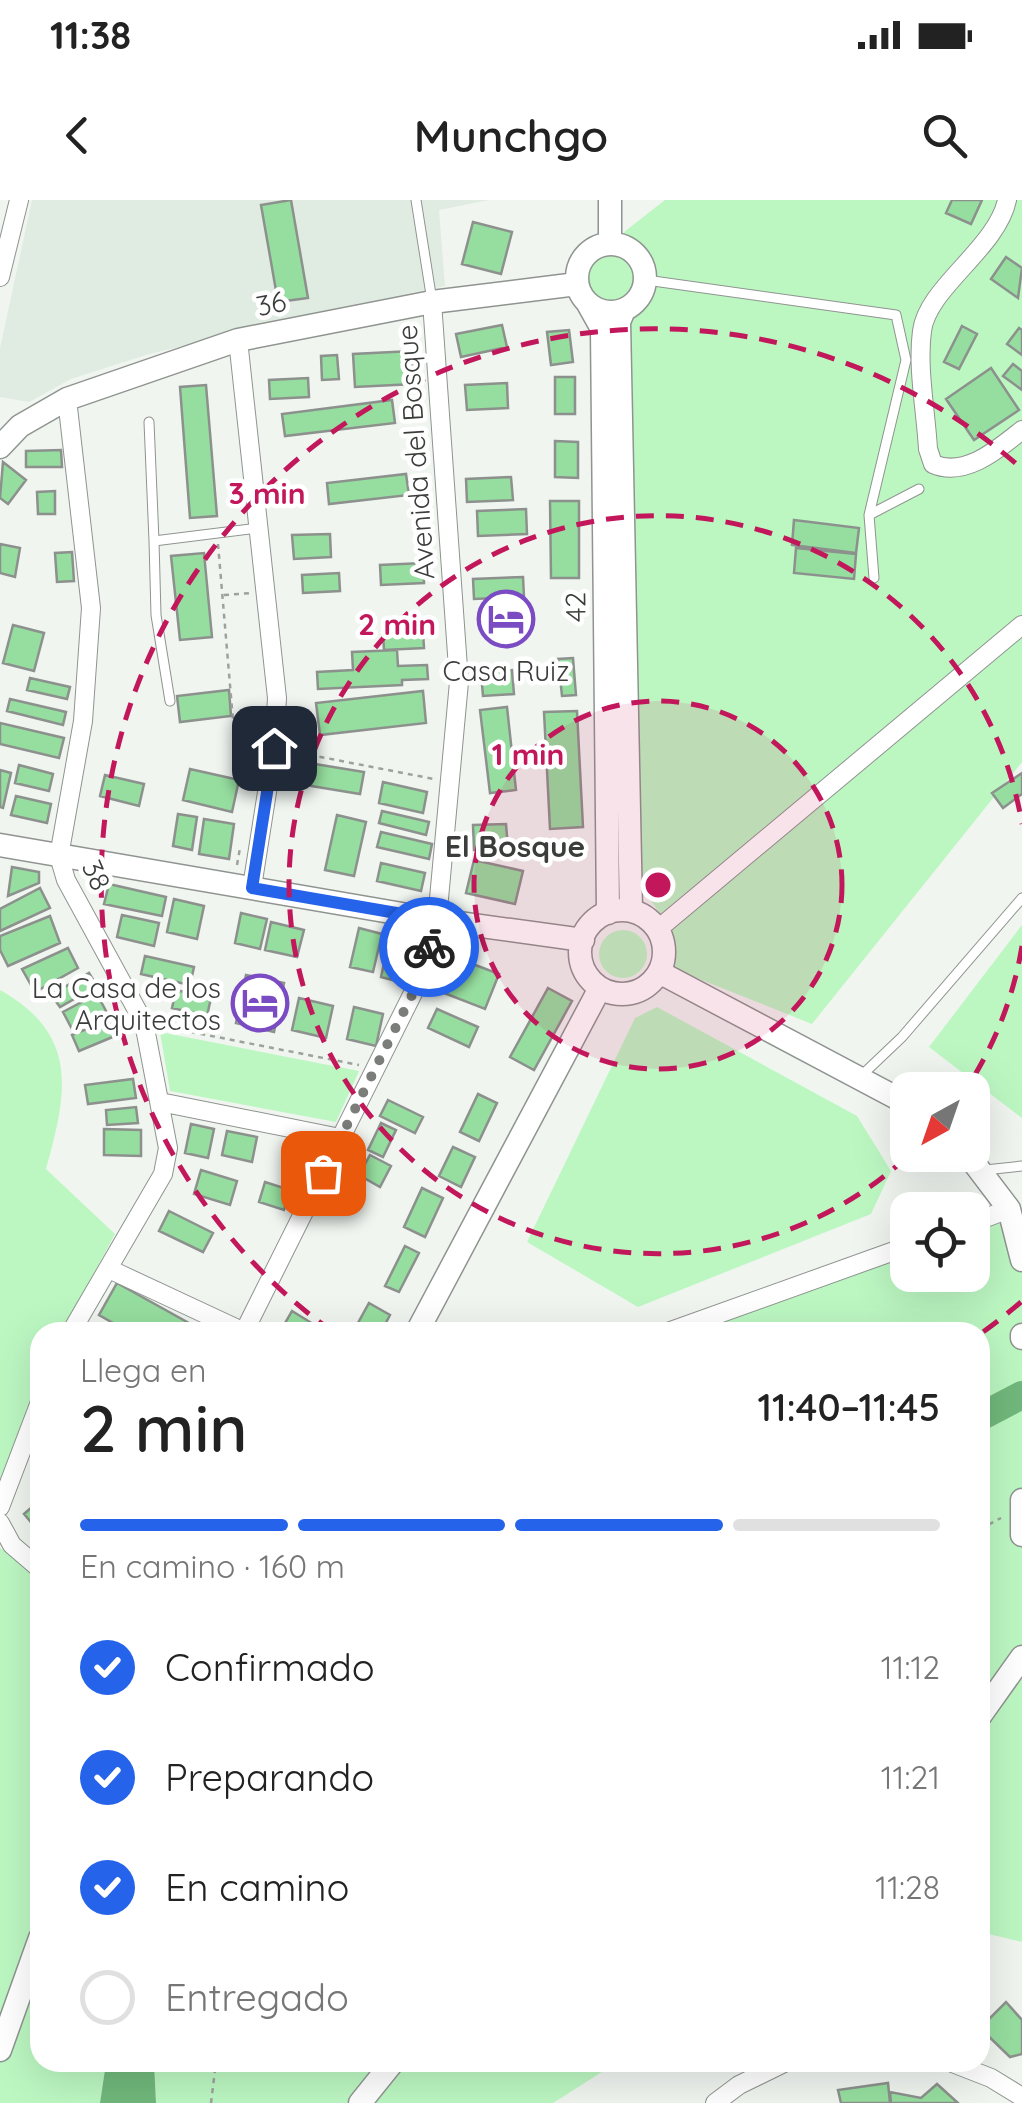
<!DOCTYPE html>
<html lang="es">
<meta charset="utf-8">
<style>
body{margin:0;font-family:Quicksand,sans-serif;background:#f2f2f2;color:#222;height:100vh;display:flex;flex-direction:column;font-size:38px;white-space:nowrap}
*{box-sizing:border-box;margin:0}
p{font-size:32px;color:#767676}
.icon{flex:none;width:55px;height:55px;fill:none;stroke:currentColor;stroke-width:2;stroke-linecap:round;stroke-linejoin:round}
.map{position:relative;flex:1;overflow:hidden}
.side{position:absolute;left:30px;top:1122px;width:960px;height:750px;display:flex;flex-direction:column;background:#fff;border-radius:30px;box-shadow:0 10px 40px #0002}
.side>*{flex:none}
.needle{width:65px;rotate:220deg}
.tools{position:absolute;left:890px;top:872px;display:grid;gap:20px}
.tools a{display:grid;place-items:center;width:100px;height:100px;border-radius:20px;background:#fff;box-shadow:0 10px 40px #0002;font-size:50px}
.pin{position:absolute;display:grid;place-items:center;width:85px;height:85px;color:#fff;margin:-42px;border-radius:20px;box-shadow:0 5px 15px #0006}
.courier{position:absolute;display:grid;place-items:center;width:100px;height:100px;margin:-50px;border:8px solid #2563eb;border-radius:50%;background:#fff;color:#222;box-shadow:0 2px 12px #0007}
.summary em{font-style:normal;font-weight:600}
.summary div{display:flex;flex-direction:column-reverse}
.summary{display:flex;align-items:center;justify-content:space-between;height:170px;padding:0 50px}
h1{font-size:65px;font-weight:600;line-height:75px}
.bar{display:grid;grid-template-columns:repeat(4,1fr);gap:15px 10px;align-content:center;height:120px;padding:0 50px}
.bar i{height:12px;border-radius:8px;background:#e0e0e0}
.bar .current{background:#2563eb}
.bar p{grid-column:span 4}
ol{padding:0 50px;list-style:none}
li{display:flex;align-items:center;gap:30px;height:110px}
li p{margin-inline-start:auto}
li .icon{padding:10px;border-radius:50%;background:#2563eb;color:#fff;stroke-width:4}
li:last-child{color:#767676}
li i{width:55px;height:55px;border:5px solid #e0e0e0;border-radius:50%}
.status{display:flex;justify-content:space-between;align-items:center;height:70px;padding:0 50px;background:#fff;direction:ltr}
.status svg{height:28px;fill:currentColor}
header{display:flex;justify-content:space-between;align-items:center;height:130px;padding:0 50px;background:#fff;font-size:45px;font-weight:600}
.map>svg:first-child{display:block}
.built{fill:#e0ece1}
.green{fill:#bcf7c2}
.water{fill:#71b87b}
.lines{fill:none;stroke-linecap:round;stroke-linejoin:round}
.river{stroke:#71b87b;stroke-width:28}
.building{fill:#96de9f;stroke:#8c918d;stroke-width:2.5}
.service-casing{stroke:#8f9490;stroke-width:11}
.minor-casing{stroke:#8f9490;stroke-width:20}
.tertiary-casing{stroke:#8f9490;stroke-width:25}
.path{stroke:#9ea29e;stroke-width:2.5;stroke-dasharray:5 5;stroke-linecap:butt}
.service{stroke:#fff;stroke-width:9}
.minor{stroke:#fff;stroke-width:18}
.tertiary{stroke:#fff;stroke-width:22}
.done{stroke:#7a7d7a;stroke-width:10;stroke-dasharray:0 18}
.route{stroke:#2563eb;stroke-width:12}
.ring{fill:none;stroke:#c2185b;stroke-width:5;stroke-dasharray:18 12}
.labels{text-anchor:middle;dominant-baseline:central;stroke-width:9;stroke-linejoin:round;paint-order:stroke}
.street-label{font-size:28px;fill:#3b3d3b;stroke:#fff}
.poi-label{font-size:28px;fill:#3b3d3b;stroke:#fff}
.neighbourhood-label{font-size:30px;font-weight:bold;fill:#3b3d3b;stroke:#fff}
.centre{fill:#c2185b;stroke:#fff;stroke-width:5}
.ring-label{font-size:30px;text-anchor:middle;font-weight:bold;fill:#c2185b;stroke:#fff;stroke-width:9;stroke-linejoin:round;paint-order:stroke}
</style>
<div class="status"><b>11:38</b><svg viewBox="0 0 49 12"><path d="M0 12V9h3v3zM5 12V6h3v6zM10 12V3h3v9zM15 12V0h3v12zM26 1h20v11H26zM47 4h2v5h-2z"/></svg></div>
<header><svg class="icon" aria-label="back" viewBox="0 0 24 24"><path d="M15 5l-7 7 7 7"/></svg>Munchgo<svg class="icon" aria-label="search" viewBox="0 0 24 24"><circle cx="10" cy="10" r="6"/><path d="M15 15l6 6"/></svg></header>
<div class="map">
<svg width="1022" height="1903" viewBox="0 0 1022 1903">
<rect width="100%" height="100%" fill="#f0f5f0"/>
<path class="built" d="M32,0H489L439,10L445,86L313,113L146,155L71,179L29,202L0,197V148Z"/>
<path class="green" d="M665,0H1022V562L812,824L674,769L667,723L635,679L626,111C666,86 634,61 624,32Z
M587 80a24 24 0 1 1 48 0a24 24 0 1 1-48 0Z
M1022,725V918L929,847Z
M599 754a24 24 0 1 1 48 0a24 24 0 1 1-48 0Z
M0,790C80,835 67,893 46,969L115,1034L62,1132H40V1182L0,1279Z
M657,807L857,916L891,971L871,1014L638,1107L527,1042L635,818Z
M160,832L359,871L336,922L170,891Z
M1007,1012L1022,1014V1742L980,1732V1132H670L907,1048L908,1075H972L973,1025Z
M0,1348L40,1371V1862L106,1863L100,1903H0Z
M154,1863H616L553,1903H156Z"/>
<path class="water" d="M106,1863H154L156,1903H100Z"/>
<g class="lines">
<path class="river" d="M980,1217L1022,1195"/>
</g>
<path class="building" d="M291,0L308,98L278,102L261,5Z
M952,0H982L971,24L946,13Z
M473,22L512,32L501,74L462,64Z
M1006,57L1022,68L1018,98L991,79Z
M502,125L507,147L461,157L456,134Z
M962,126L977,134L959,169L944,162Z
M1019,128L1022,130V155L1007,144Z
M569,130L573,162L551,165L547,132Z
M412,151L414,184L355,187L353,154Z
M337,155L339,179L322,180L321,156Z
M1013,164L1022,171V190L1003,176Z
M991,168L1019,210L974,240L946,199Z
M555,177H575V214H555Z
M308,178L309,197L270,199L269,180Z
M507,183L508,208L467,210L465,185Z
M206,185L217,316L190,318L180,187Z
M392,200L395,223L285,236L282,214Z
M555,241L578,242V278L555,277Z
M61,250L62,267H26V251Z
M3,262L26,280L8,304L0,298Z
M406,274L409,295L329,304L327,283Z
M511,277L513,300L467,302L466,279Z
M55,291V314H38L37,292Z
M550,301H579V378H551Z
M526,309L527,334L478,336L477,311Z
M794,320L859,328L856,353L792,345Z
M330,334L331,357L294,359L292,335Z
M0,344L20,348L15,377L0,373Z
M796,348L856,354L854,379L794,373Z
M72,352L74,381L57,382L55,353Z
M204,353L212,437L180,440L171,356Z
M423,363L424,383L381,385L380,365Z
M339,373L340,391L303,393L302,375Z
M523,377L524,397L474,399L473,379Z
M528,406L530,431L484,433L483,408Z
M13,425L44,433L34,471L3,463Z
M423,432L424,448L384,450L383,434Z
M397,450L398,466L427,465L428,479L402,480V485L318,489L317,472L353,470L352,452Z
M573,458L576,495L562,496L558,459Z
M512,470L514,494L483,496L481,473Z
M30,478L70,487L67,499L27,490Z
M229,490L231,516L180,522L177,496Z
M423,491L426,523L320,535L316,503Z
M10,499L66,512L63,525L7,511Z
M507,507L516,590L490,593L480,510Z
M577,511L583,627L550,629L544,512Z
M0,523L64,538L59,558L0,544Z
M315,564L364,572L360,594L311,586Z
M19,565L53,574L49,591L15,583Z
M190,569L239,580L232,612L183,600Z
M0,570L11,573L3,608L0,607Z
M1022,573V594L1003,608L992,593Z
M105,575L144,584L139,606L100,596Z
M383,582L427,592L423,613L379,603Z
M16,596L51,604L47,623L11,615Z
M382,611L429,622L426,635L379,623Z
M178,614L197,617L192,650L173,646Z
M337,615L366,622L354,676L325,670Z
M204,619L234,624L229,659L199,654Z
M506,624L508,648L474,650L473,625Z
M381,632L432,644L429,659L377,647Z
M474,660L523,671L515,704L466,693Z
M381,663L425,673L421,691L377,681Z
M12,667L39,672V683L8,696Z
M109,684L166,697L162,716L104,704Z
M40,688L50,708L0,731V709Z
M174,699L204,706L197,739L167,732Z
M241,713L267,719L260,749L235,743Z
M122,715L159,723L154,746L117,737Z
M50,716L60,743L8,766L0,750V736Z
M271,722L304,730L297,757L265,750Z
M359,728L382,734L373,772L350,767Z
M389,740L404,744L396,781L381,777Z
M68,748L78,768L35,792L22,769Z
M145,756L194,767L190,785L141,774Z
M457,758L499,774L485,809L444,793Z
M89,773L97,786L60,807L51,795Z
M246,775L284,783L274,832L236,823Z
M548,788L572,801L534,870L510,857Z
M176,790L211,798L207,816L172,808Z
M97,794L106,811L72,829L63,812Z
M299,798L333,806L326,838L292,830Z
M354,807L383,814L376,846L347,839Z
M437,809L478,827L469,847L428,828Z
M108,820L115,836L79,851L72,835Z
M133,879L136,898L88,904L85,885Z
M478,894L497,903L479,941L460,932Z
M388,900L423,917L415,933L380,916Z
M136,907L138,923L107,925L106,910Z
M381,923L396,930L383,957L368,950Z
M191,924L214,929L208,958L185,953Z
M104,929L141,930V956L104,955Z
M227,931L257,937L252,962L222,955Z
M453,947L475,957L461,987L439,976Z
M370,955L391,966L380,987L359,975Z
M201,970L237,981L230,1005L194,994Z
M265,982L290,990L284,1010L259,1002Z
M422,988L443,998L425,1037L404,1027Z
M169,1011L213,1033L203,1052L159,1031Z
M405,1046L419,1053L399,1092L385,1086Z
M117,1083L205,1132H129L99,1115Z
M369,1103L390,1115L381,1132H353Z
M292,1111L310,1122L303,1132H280Z
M40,1300V1333L24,1314Z
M1006,1802L1022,1820V1854L1010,1857L980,1828Z
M888,1883L890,1903H841L838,1890Z
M937,1884L958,1903H891L890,1892L921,1898Z"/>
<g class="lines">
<g class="service-casing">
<path id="service" d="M416,0L432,101
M646,80L896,115L906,160L869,315L874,378
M149,222L154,341L258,328
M869,315L919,289
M154,341L156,415L170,501
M861,876L902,837L1022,698
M985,970L1022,966"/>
</g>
<g class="minor-casing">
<path id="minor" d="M1007,0C997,48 927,88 922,131C917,168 926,212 928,249L933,264C965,278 998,249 1022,230
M0,77L19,0
M238,140L277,498L274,548L252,687
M67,199L91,408L83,521L59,656L66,680L144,823L168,948L163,974L71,1132
M657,730L1022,425
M160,902L340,938
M972,1023L1009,1009
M109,1069L244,1132L417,785L437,720L459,482L432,102
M668,1132L908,1046
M0,1307L40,1202
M0,1323L12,1345L40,1369
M950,1862L991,1878L1022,1897
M715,1903L739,1885L786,1862"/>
</g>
<g class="tertiary-casing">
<path id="tertiary" d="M610,0V44
M577 78a34 34 0 1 1 68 0a34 34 0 1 1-68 0Z
M588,104L602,129L608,713
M624,110L619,122L631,710
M0,247L20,226L67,199L238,140L432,102L577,84
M0,645L437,720L583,740
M580 752a42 42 0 1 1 84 0a42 42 0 1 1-84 0Z
M659,772L908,904
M968,955L1009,1009L1022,1060
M417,1132L600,788
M1022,1135V1138
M1022,1300V1335
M980,1516L1022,1457
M0,1850L40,1738
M360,1903L393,1862"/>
</g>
<path class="path" d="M218,344L234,532L240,556L253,576
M224,395L251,393
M290,551L434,579
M237,665L240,648
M161,826L359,865
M980,1329L1001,1318
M211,1903L216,1862"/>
<use href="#service" class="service"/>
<use href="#minor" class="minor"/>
<use href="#tertiary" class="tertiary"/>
</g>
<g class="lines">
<path class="done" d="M323,973L417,785L429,747"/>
<path class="route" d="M274,548L252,688L437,720L429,747"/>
</g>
<circle cx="658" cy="685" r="184" fill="#c2185b" fill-opacity=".12"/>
<g class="ring">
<circle cx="658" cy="685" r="184"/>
<path d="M1022 746A369 369 0 0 1 966 889M907 957A369 369 0 1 1 1022 624"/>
<path d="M1021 1102A553 553 0 0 1 983 1132M333 1132A553 553 0 1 1 1021 268"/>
</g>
<defs>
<g id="hotel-ring" transform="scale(2.875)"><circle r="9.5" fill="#fff" stroke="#7a4bc3" stroke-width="1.5"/><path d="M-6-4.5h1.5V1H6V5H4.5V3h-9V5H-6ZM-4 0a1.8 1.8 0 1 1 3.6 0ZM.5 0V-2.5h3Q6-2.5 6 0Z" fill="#7a4bc3"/></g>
</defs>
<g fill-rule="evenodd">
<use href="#hotel-ring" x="506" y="419"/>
<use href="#hotel-ring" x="260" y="803"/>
</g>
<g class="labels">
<g class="street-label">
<text transform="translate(271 103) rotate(-11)">36</text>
<text transform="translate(415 252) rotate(-94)">Avenida del Bosque</text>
<text transform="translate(575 407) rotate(-91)">42</text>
<text transform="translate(97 675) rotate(66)">38</text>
</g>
<g class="poi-label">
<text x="506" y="470">Casa Ruiz</text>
<text x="221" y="787" text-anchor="end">La Casa de los<tspan x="221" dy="32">Arquitectos</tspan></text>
</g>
<g class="neighbourhood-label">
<text x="515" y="646">El Bosque</text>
</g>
</g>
<circle cx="658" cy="685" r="15" class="centre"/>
<g class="ring-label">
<text x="267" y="304">3 min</text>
<text x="397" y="435">2 min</text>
<text x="528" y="565">1 min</text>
</g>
</svg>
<div class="tools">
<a><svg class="needle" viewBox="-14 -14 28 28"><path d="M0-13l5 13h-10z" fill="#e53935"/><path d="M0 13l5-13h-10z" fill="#767676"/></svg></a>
<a><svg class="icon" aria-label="locate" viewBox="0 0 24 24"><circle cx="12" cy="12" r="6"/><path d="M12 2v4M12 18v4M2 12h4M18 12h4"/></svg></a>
</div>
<div class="pin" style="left:323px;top:973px;background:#ea580c"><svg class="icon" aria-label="bag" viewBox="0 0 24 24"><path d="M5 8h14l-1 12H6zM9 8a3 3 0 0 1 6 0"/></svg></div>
<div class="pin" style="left:274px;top:548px;background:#1f2937"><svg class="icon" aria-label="home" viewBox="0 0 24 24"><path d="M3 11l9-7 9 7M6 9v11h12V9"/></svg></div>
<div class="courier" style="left:429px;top:747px"><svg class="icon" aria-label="bike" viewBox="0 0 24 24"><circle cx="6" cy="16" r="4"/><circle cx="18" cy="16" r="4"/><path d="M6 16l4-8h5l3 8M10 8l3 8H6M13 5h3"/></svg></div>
<section class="side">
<div class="summary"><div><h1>2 min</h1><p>Llega en</p></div><em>11:40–11:45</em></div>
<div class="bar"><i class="current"></i><i class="current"></i><i class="current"></i><i></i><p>En camino · 160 m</p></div>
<ol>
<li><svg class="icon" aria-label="check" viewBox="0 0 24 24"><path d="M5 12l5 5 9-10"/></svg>Confirmado<p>11:12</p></li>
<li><svg class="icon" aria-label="check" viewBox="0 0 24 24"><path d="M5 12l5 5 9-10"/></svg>Preparando<p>11:21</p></li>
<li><svg class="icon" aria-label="check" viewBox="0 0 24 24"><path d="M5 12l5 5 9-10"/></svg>En camino<p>11:28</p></li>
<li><i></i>Entregado</li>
</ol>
</section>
</div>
